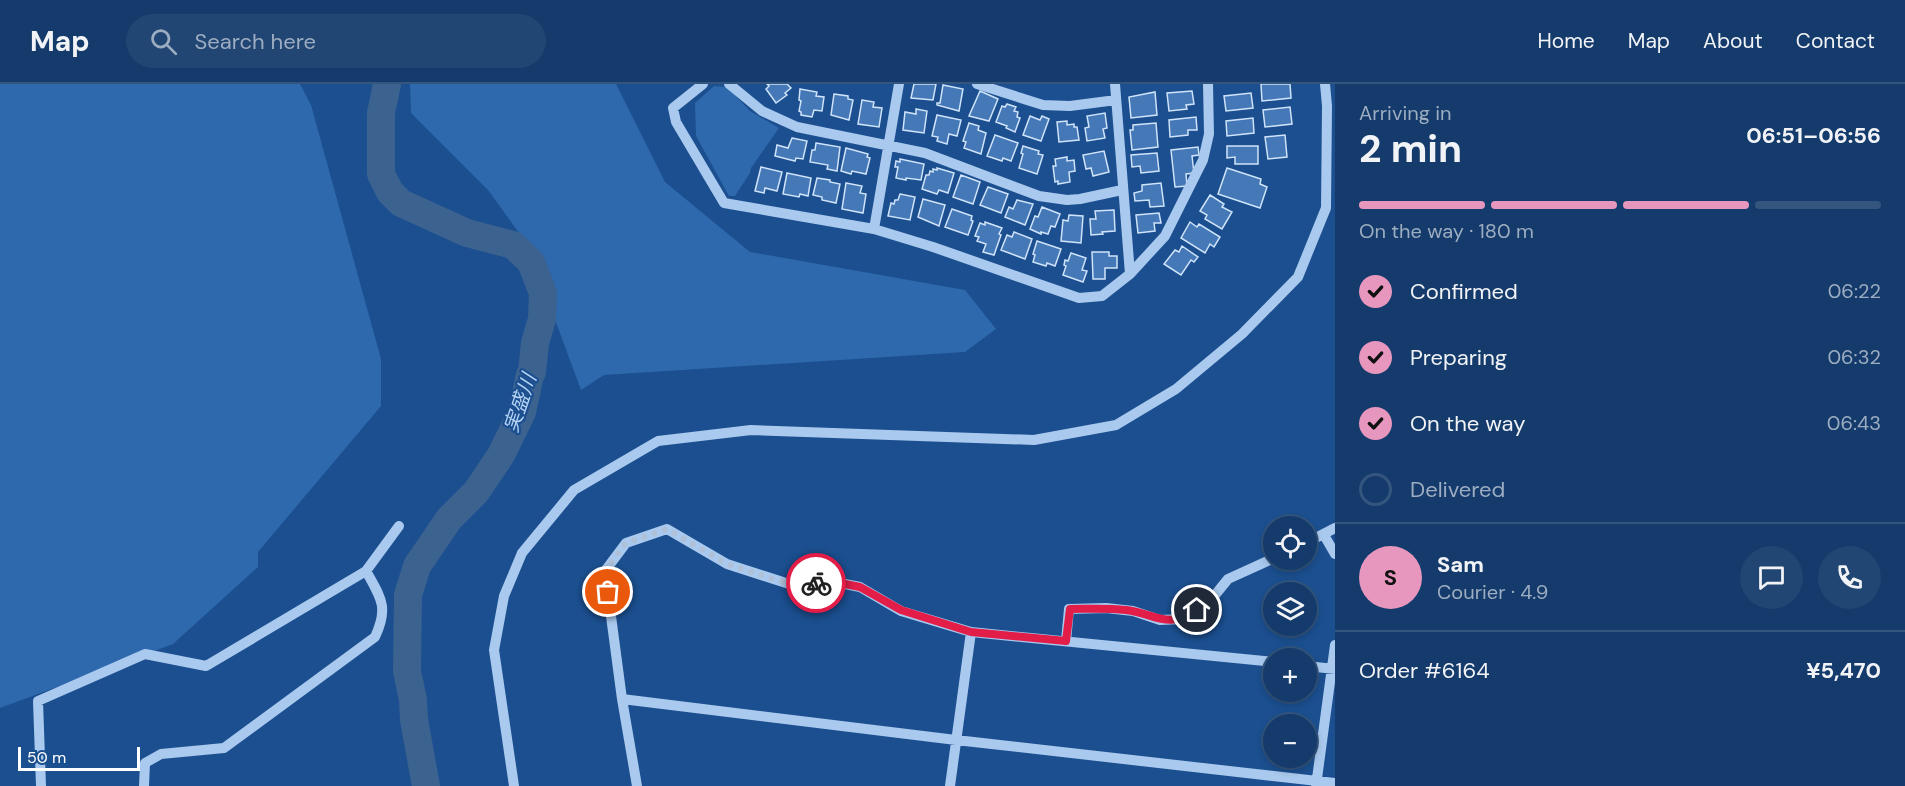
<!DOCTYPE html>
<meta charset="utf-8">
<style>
body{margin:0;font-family:"DM Sans","Noto Sans JP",sans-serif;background:#214673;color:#f1f3f6;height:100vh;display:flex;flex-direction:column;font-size:22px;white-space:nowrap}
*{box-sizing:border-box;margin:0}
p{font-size:20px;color:#9dadc1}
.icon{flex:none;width:33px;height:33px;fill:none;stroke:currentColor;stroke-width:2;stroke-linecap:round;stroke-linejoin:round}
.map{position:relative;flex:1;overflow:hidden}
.drawer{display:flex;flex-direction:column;background:#143b6b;width:570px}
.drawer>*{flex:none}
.controls{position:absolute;left:1263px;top:432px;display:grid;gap:12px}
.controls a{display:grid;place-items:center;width:54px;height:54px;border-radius:50%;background:#143b6b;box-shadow:0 3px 9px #0003,0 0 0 2px #33557e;font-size:30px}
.scale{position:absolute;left:18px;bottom:15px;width:122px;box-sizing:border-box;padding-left:6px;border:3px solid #fff;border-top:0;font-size:16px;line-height:21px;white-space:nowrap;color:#fff;-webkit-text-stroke:4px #1b4f8f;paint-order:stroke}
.pin{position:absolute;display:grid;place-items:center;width:51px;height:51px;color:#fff;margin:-26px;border:3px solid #fff;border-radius:50%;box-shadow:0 2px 6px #0007}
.courier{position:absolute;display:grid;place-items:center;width:60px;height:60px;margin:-30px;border:4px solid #e11d48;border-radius:50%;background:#fff;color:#222;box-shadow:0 2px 8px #0007}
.overview em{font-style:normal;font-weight:700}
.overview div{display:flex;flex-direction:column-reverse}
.overview{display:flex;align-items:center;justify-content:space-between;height:102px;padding:0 24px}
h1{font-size:39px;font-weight:700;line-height:45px}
.bar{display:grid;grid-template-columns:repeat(4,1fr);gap:9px 6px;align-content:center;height:72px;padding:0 24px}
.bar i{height:8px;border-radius:4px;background:#33557e}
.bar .on{background:#e797bd}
.bar p{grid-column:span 4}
.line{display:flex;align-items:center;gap:15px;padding:0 24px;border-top:2px solid #33557e}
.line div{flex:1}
.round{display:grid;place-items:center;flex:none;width:63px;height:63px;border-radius:32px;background:#214673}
ol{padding:0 24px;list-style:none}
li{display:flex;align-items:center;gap:18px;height:66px}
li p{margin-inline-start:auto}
li .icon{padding:6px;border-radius:50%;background:#e797bd;color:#111;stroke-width:4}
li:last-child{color:#9dadc1}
li i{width:33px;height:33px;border:3px solid #33557e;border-radius:50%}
header{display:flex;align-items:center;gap:36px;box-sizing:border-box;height:84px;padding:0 30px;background:#143b6b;border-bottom:2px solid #33557e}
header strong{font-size:28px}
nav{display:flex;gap:33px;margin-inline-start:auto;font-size:21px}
.search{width:420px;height:54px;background:#214673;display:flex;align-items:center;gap:15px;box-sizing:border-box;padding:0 21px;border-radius:33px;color:#9dadc1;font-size:22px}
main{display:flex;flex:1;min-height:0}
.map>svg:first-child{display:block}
.green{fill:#2e69ad}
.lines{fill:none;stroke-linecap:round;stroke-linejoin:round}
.river{stroke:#3c6290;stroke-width:28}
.building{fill:#4478b7;stroke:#cfe3fa;stroke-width:1.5}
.minor{stroke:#a9c9ee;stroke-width:10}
.done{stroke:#afc1d8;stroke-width:6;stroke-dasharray:0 10.8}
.route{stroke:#e11d48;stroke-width:8}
.labels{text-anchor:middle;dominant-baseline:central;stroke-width:4.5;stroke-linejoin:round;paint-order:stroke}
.water-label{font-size:20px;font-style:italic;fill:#b5d3f5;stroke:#1b4f8f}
</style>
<header>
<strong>Map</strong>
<div class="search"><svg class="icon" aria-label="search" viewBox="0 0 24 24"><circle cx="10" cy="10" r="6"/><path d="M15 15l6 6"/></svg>Search here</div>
<nav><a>Home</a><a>Map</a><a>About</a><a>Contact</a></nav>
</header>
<main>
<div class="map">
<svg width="1335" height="702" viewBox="0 0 1335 702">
<rect width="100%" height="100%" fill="#1b4f8f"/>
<path class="green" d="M0,0H300L311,21L381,275V322L258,468V483L173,560L0,624Z
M410,0H616L665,98L750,168L965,206L996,245L965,268L604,291L581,306L527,160L488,106L411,29Z
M714,2L727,3L750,27L779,44L751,84L750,89L735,112H729L696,52L695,19Z"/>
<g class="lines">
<path class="river" d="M387,0L381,29V90L390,108L401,119L467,149L513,161L531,178L543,209L542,235L535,259L532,288L530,291L522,328L501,371L476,408L449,435L417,482L408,511L407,587L413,616L414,636L426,702"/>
</g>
<path class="building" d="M767,0H787L791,4L785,9L787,11L776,19L766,5L769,2Z
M914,0H936L933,16L911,14Z
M1261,0H1290L1291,14L1262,17Z
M943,1L963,5L959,27L937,21V19H940Z
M800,5L817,8L816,12L824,13L822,27L814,26L812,33L801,31V28L799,27L801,17L799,16Z
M980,7L998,15L989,37L969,32Z
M1192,7L1194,20L1186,21L1187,25L1169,27L1167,9Z
M1155,8L1157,31L1131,34L1129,13Z
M1251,9L1253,24L1226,27L1224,12Z
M834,10L848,12V15L853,16L849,36L831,31Z
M862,16L874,18L873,23L882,24L879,43L858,40Z
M1007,20L1016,23L1014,27L1018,28L1017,33L1020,34L1015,48L1006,44L1007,42L996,38L1002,22L1005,23Z
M1290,23L1292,40L1265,43L1263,26Z
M916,25L927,27L924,49L903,46L905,28L916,30Z
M1105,29L1107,44L1103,45L1105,54L1087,57L1085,44L1089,43L1087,32Z
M937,31L961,36L957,52L949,50L947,60L937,57L938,53L932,52Z
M1030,32L1040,36L1042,32L1049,35L1041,57L1023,51Z
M1196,33L1197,46H1188V51L1170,53L1169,36Z
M1253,34L1254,49L1227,52L1226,37Z
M1067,37V41L1074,40V43H1077L1079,56L1059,58L1057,38Z
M969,39L979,42L978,46L986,49L981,70L964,64L966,58L963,57Z
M1156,39L1158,63L1132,66L1130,46H1133V41Z
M995,51L1018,59L1011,77L1003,74L1002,77L987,72Z
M1285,51L1287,73L1268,75L1265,53Z
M792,54L807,57L803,75L796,74L795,77L775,72L777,61L788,64Z
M816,59L840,63L837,87L827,85L828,81L810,78L812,66H815Z
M1023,62L1039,67L1038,70L1043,71L1037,90L1019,84L1023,70L1021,69Z
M1227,62H1258V80H1235V73L1227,74Z
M1198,63L1199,71L1192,72L1194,89L1186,90L1187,102L1175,103L1171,66Z
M846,64L868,70L867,73L870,74L866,90L852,87L851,90L841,87Z
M1104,67L1109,88L1093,92L1091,84L1086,85L1083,71Z
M1157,69L1159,87L1141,89L1140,82L1132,83L1131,71Z
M1067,73V77L1074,76L1075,87L1069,88L1070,98L1058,100V97L1055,98L1053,82H1056L1055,75Z
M900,75L924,80L921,96L906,94V96L896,94L898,83H895L896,77L900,78Z
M761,83L782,88L777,107L765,104L764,109L755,107Z
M937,84L954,89L948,109L939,106L937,110L922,105L926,91H929L930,87L933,88V85L937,86Z
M1227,84L1261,95L1260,100L1267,103L1260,124L1218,110Z
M787,89L811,94L808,112L800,110L799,113L783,110Z
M961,91L980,98L973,120L953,113Z
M817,94L830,96V98L840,100L836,119L822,116V113L813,111Z
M846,99L862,102L860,109L866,110L863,129L842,125Z
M1161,99L1164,122L1150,123L1149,116L1135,117L1134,109L1142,107V101Z
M988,103L1008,110L1001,129L980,121Z
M900,110L915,113L910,136L888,132L891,119L894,120L895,116H898Z
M1210,111L1224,120L1222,123L1232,128L1222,145L1205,135L1207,131L1200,127Z
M923,115L945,121L939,142L918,133Z
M1017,116L1033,120L1025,141L1005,133L1009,123L1013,125Z
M1042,123L1060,130L1055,143L1051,142L1048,150L1041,148V150L1030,145L1035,132L1038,133Z
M952,125L972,132L971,136L973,137L968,151L945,143Z
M1114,126L1115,147L1102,148L1103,150L1091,151L1090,135H1096L1095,127Z
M1159,129L1161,139H1154L1155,147L1138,149L1136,131Z
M1069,131L1083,132L1081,159L1061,157L1063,136L1068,137Z
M985,138L1002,144L999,150L1001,151L994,171L983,168L986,160L977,157L979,153L975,152L980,139L985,141Z
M1190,138L1197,143L1199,140L1220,153L1214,163L1210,160L1205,169L1181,154Z
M1014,148L1032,155L1025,175L1001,166L1007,151L1012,153Z
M1037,157L1061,165L1055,182L1047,179L1046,182L1033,178L1035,171L1033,170Z
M1182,162L1198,173L1194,178L1191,176L1181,191L1164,180L1175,166L1179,168Z
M1092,168H1109V172H1117V184H1105V195H1093Z
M1071,169L1086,174L1082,186L1087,187L1083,198L1063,191L1066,182L1064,181L1065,176L1068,177Z"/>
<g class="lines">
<path class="minor" d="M703,0L673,24L676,38L724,119L874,145L933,163L1079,214L1102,212L1130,190L1165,152L1203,76L1209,50L1208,0
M729,0L762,27L797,43L925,69L1039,112L1067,116L1080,115L1122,106
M977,0L1043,21L1070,22L1116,16
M1115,0L1130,190
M874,145L899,0
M1324,451L1335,470
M1306,459L1335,444
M1066,557L1069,525L1106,524L1133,527L1160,536L1183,535L1211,516L1228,495L1274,474
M1306,582L1335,585
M622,615L956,656L1335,699
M41,702L38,617L145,570L206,582L366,487L399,442
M144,702L145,679L161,670L224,664L375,553C389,523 381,514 366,487
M514,702L494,566L504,512L522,469L574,406L658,357L751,346L1034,356L1116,341L1176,305L1242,250L1298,193L1326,124L1327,22L1325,0
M637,702L622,615L605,487L626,459L667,445L727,480L786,499L835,498L860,503L901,527L971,548L1274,578
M950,702L971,548
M1316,702L1335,561"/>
</g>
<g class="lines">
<path class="done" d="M608,508L605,487L626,459L667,445L727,480L786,499H816"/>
<path class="route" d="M816,499L835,498L860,503L901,526L971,548L1066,557L1070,525C1089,525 1107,524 1126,526C1157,530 1166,546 1197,526"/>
</g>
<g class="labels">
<g class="water-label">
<text transform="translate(520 319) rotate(-71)">実盛川</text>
</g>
</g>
</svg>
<div class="controls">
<a><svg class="icon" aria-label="locate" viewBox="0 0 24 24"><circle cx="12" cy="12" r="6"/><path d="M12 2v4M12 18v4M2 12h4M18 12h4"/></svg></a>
<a><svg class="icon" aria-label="layers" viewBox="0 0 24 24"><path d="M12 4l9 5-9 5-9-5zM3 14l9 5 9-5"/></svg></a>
<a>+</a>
<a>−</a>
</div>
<div class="scale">50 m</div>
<div class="pin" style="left:608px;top:508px;background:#ea580c"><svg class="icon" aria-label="bag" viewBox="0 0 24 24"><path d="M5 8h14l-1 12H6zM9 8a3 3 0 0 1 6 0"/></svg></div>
<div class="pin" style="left:1197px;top:526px;background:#1f2937"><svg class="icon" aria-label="home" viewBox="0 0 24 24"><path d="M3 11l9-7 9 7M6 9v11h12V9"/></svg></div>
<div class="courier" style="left:816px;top:499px"><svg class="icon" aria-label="bike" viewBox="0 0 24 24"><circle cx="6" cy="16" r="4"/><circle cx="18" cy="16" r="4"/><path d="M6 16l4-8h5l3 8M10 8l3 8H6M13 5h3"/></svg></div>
</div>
<section class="drawer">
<div class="overview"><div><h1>2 min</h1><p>Arriving in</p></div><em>06:51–06:56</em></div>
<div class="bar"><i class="on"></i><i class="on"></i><i class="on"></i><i></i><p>On the way · 180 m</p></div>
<ol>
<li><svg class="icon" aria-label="check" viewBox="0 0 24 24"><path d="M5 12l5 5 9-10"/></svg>Confirmed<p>06:22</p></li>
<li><svg class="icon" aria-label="check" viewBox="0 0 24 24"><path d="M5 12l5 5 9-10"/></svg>Preparing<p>06:32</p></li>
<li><svg class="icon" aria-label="check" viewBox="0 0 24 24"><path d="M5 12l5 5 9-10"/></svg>On the way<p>06:43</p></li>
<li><i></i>Delivered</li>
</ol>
<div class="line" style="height:108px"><b class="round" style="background:#e797bd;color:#111">S</b><div><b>Sam</b><p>Courier · 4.9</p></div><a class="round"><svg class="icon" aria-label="chat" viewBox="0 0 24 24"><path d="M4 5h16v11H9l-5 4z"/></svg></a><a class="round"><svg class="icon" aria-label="phone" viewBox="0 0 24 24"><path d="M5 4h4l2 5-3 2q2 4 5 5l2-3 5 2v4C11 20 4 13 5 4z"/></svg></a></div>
<div class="line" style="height:78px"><div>Order #6164</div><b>¥5,470</b></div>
</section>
</main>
